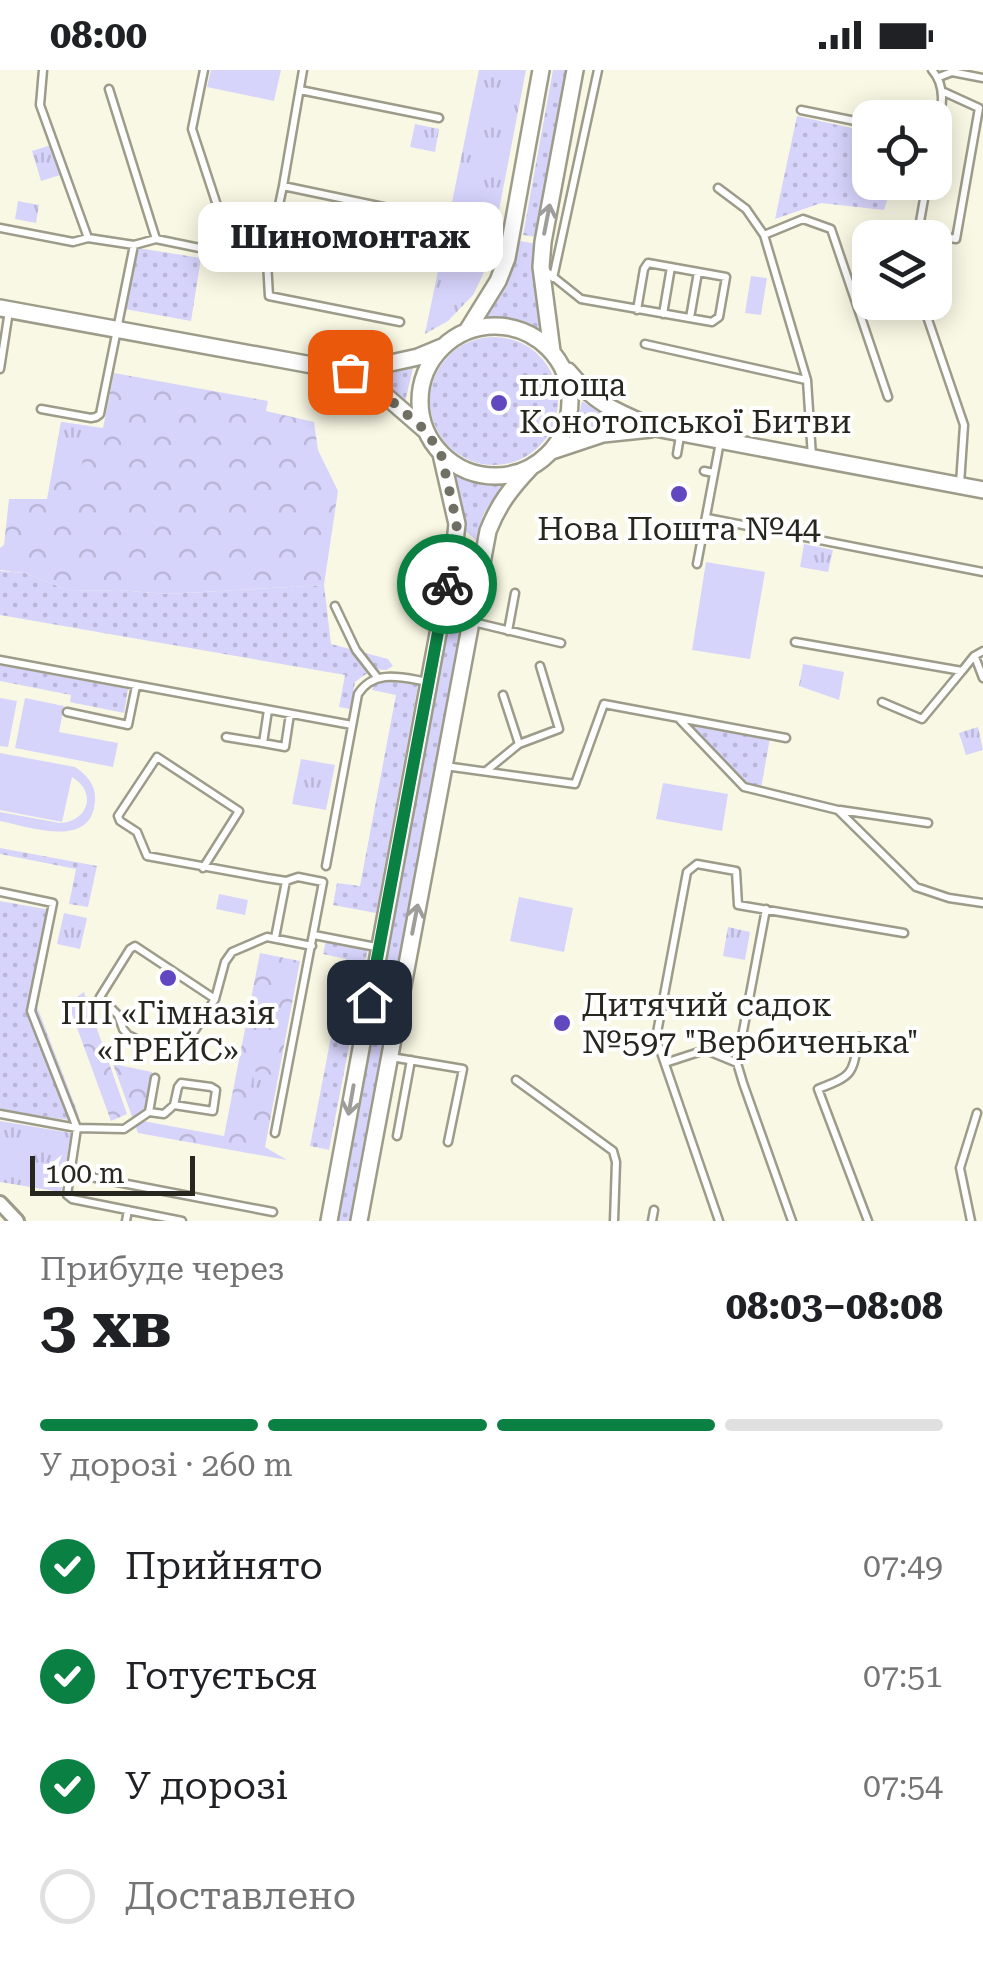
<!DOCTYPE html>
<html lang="uk">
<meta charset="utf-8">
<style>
body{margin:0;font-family:"Roboto Serif",serif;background:#f6f6f6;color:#202124;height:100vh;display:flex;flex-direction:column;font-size:38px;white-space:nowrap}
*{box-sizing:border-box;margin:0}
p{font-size:32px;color:#757577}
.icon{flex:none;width:55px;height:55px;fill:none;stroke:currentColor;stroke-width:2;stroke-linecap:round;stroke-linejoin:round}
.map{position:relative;height:1151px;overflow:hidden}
.sheet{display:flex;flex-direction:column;background:#fff;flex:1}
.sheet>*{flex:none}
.controls{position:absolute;left:852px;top:30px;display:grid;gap:20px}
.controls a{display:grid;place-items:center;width:100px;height:100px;border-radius:20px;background:#fff;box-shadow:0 5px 25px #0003;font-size:50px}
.scale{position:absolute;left:30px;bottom:25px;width:165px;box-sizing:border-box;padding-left:10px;border:5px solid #27261f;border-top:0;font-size:28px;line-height:35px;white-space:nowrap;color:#27261f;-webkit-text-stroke:8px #fff;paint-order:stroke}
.pin{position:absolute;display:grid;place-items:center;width:85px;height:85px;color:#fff;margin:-42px;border-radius:20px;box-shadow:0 5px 15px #0006}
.courier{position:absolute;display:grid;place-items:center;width:100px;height:100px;margin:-50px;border:8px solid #0b8043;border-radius:50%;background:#fff;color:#222;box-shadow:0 2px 12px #0007}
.bubble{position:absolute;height:70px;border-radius:20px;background:#fff;box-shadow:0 5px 25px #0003;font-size:32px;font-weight:700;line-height:70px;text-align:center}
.headline em{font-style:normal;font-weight:700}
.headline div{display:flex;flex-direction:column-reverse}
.headline{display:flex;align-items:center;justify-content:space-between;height:170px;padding:0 40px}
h1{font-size:65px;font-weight:700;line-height:75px}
.bar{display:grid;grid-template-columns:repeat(4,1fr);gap:15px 10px;align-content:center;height:120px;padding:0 40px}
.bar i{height:12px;border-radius:8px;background:#e0e0e0}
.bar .on{background:#0b8043}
.bar p{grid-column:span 4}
ol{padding:0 40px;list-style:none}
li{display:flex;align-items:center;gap:30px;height:110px}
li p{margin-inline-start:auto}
li .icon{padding:10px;border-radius:50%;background:#0b8043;color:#fff;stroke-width:4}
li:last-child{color:#757577}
li i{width:55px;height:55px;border:5px solid #e0e0e0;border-radius:50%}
.status{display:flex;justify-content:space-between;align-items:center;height:70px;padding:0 50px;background:#fff;direction:ltr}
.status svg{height:28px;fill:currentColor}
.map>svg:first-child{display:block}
.grass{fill:url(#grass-dots)}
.forest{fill:url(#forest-crowns)}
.park{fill:url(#park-tufts)}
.pitch{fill:#d7d4fc}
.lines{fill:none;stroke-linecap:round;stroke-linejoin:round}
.service-casing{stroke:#9d9b89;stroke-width:11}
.minor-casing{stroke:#9d9b89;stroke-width:18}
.tertiary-casing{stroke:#9d9b89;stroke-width:20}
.service{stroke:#fff;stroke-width:6}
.minor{stroke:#fff;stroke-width:12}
.tertiary{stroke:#fff;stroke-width:15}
.oneway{stroke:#9e9d9a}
.done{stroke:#707064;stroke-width:10;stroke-dasharray:0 18}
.route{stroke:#0b8043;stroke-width:12}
.poi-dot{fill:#6248c0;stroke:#fff;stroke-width:4}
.labels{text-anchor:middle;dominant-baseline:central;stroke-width:8;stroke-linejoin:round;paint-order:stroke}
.poi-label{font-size:32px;fill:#27261f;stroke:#fff;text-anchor:start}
</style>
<div class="status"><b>08:00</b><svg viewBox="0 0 49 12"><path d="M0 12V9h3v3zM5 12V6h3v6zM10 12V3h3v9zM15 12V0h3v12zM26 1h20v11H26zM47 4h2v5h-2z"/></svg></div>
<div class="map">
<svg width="983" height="1151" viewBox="0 0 983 1151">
<defs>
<pattern id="grass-dots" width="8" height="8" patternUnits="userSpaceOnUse" patternTransform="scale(2.5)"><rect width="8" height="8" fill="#d7d4fc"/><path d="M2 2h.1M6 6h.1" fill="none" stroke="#b9b6d8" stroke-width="1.8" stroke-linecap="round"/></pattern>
<pattern id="forest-crowns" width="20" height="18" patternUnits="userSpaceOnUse" patternTransform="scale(2.5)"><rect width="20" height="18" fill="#d7d4fc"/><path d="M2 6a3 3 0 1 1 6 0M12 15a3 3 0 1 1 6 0" fill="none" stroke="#b9b6d8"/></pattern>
<pattern id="park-tufts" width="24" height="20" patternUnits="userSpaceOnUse" patternTransform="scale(2.5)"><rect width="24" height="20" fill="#d7d4fc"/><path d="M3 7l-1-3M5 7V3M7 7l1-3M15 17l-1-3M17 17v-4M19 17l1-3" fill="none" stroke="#b9b6d8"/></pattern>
</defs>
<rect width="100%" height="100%" fill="#f9f8e4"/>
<path class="grass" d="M553,0H568L537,167L523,165Z
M797,46L870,62V112L914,113L913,118L892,115L884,140L821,133L775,149Z
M520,171L537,174L534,219L544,264L522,251L486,248L507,216Z
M138,178L201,188L191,251L125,239Z
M430 331a64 64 0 1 1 128 0a64 64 0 1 1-128 0Z
M413,298L405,332L388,319L364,305L392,303Z
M582,331L617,354L575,365Z
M452,403L468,411L501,416L483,445L476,470L462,458L460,429Z
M461,464L475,475L445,696L359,1151H329Z
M0,501L25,503L70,521L118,520L167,524L324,515L331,574L388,589L393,596L386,600L373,599L355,612L350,639L339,637L345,605L0,545Z
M0,595L128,619L124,643L70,632L71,625L0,611Z
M385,611L418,615L376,843L333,835L337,813L360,816L396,625L372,620L375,612Z
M692,654L770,668L761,718L740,713Z
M0,778L97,796L88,837L69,834L76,799L0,784Z
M0,831L56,841L36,934L79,1046L69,1050L0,1040Z
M326,870L368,878L329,1080L310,1076L346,889L323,884Z"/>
<path class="forest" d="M114,303L268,331L266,341L314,352L318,380L338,421L324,515L167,524L118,520L70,521L25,503L0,500V478L4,475L9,429H47L61,352L103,358Z
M260,883L300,891L265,1077L287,1090L138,1063L113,994L152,1002L143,1051L224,1066Z
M84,922L127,1044L111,1051L68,933Z"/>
<path class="park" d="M479,0H526L489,192L473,225L448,251L425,264Z
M415,54L439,59L435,82L410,77Z
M51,75L60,105L41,111L32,81Z
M18,131L39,135L36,153L15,149Z
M407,161L438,166L433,194L402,189Z
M61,352L89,356L81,399L54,394Z
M804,474L833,480L828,502L800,497Z
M803,594L844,602L839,630L799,616Z
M978,657L983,680L966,685L959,663Z
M301,689L335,695L326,740L292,734Z
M64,843L87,848L80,879L57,874Z
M728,857L750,862L745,890L723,886Z
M254,1001L272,1005L267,1029L249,1026Z
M0,1051L71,1063L61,1122L0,1112Z"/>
<path class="pitch" d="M211,0H281L274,31L207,17Z
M751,206L767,208L761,245L745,243Z
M706,492L765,502L750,589L692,580Z
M0,628L17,631L8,677L0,676Z
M25,628L64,636L59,662L118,673L113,697L15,678Z
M0,683L75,697C87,705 96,715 95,730C93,780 30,757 0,751V742L60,753C89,751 97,722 72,707L62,752L0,740Z
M663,713L728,724L722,761L656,749Z
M219,824L248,830L245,845L216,839Z
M519,827L573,838L564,882L510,871Z"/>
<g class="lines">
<g class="service-casing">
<path id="service" d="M43,0L40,35L88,168
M204,0L192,59L233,184
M303,0L283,116L267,192L269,226L400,252
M932,0C950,20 939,47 935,72
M939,7L952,2L983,8
M109,19L156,169
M300,20L439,48
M801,40L870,54
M927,112L918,163L956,169L979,38L944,22
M283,116L450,151
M718,118L746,139L764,165L807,310L812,387
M0,158L73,172L88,168L134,175L156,169L267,192
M764,165L803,149L831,159L888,327
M546,201L581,229L712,252L719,247L726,207L648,193L644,199L637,240
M553,208L598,0
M922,232L964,355L960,414
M663,244L671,197
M690,248L698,202
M645,274L806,310
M0,299L9,241
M41,339L91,348L96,347L100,344L134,175
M677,384L680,366
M704,401L714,403
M707,448L983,502
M697,494L720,372
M335,536L356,580L377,607
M473,552L561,573
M508,561L515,523
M795,572L962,601L974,586L983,581
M975,587L983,608
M0,590L352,655
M503,625L519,674
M882,632L922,649L961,602
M67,642L128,655L136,616
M680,650L744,717L838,740L916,817L949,828L983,833
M226,667L263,673L268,640
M263,673L285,677L290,644
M445,696L575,714L604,634L786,668
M486,701L519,674L559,659L540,596
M840,740L928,753
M326,796L358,624C375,598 403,608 429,612
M203,798L239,741L157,687L118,746L120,751L137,762L147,786L267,808L286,811L298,807L323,812L275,1063
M0,822L53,833L31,941L77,1058L67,1125L72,1129L182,1151
M766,839L737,993L743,1013L792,1151
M314,865L376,877
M275,868L286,811
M215,929L182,980L177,982L160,972L138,970L128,965L123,959L118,945L100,927L130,879L135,876L215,929L225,892L232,882L267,867L312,876
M859,967C852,1005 854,1005 818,1019L868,1151
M391,987L463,999L448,1072
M665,993L702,981H708L737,993
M516,1010L613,1081L616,1092L614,1151
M149,1042L155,1008
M0,1044L77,1058L124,1059L149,1042L164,1044L174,1035L213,1041L216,1020L211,1017L181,1013L178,1017L174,1035
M397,1066L411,990
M70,1103L273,1142
M126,1151L128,1140
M652,1151L654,1140
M719,1151L656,968L687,802L697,794L736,801L738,835L904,863
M971,1151L960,1098L977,1043"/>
</g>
<g class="minor-casing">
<path id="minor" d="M0,1133L17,1151"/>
</g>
<g class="tertiary-casing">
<path id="tertiary" d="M0,238L350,302L380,321L425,360
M420 331a75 75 0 1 1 150 0a75 75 0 1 1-150 0Z
M467,261L498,211L507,188L541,0
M552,281L541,197L543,172L575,0
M568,301C595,334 617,342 655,358L983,420
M350,302L418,287L442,277
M552,381L603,364L651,359
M329,1151L455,472L457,454L441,384
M359,1151L488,461C498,435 511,418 530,398"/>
</g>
<use href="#service" class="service"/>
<use href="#minor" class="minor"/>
<use href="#tertiary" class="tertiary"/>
</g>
<defs><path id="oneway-shaft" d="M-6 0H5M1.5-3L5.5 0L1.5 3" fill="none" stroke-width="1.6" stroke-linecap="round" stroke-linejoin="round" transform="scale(2.5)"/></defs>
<g class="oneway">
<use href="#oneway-shaft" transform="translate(547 149) rotate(-79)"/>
<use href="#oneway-shaft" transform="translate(415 849) rotate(-79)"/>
<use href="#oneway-shaft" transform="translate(351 1030) rotate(100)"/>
</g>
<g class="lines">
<path class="done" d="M350,302L380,321L425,360L441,384L457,454L447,514"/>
<path class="route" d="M369,932L447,514"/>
</g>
<g class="poi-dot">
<circle cx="499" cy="333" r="10"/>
<circle cx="679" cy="424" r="10"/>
<circle cx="168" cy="908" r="10"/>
<circle cx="562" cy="953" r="10"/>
</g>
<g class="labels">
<g class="poi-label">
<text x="519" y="315">площа<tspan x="519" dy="37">Конотопської Битви</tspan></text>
<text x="679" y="459" text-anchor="middle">Нова Пошта №44</text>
<text x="582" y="935">Дитячий садок<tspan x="582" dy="37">№597 "Вербиченька"</tspan></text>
<text x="168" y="943" text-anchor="middle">ПП «Гімназія<tspan x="168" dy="37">«ГРЕЙС»</tspan></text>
</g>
</g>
</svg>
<div class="controls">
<a><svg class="icon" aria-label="locate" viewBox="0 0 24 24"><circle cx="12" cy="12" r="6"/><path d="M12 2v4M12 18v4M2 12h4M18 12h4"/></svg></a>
<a><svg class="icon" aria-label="layers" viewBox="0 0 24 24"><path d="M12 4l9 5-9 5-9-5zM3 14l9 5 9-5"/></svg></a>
</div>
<div class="scale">100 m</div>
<div class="pin" style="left:350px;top:302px;background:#ea580c"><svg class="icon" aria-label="bag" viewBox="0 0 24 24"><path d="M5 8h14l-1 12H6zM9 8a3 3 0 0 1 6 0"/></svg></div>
<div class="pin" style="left:369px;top:932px;background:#1f2937"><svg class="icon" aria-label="home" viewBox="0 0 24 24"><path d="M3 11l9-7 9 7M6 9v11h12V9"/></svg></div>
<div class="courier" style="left:447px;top:514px"><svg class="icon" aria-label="bike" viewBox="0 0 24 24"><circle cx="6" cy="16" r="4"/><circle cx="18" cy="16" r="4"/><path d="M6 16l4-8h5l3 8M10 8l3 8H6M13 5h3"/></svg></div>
<div class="bubble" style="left:198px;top:132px;width:305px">Шиномонтаж</div>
</div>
<section class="sheet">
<div class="headline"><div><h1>3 хв</h1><p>Прибуде через</p></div><em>08:03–08:08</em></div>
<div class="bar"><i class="on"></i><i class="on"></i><i class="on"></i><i></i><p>У дорозі · 260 m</p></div>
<ol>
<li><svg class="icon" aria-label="check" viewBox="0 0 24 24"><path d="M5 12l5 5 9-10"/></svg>Прийнято<p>07:49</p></li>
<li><svg class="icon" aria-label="check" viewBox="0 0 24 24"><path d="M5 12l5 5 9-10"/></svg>Готується<p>07:51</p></li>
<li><svg class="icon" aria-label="check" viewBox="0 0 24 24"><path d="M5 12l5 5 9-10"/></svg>У дорозі<p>07:54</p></li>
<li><i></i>Доставлено</li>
</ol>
</section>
